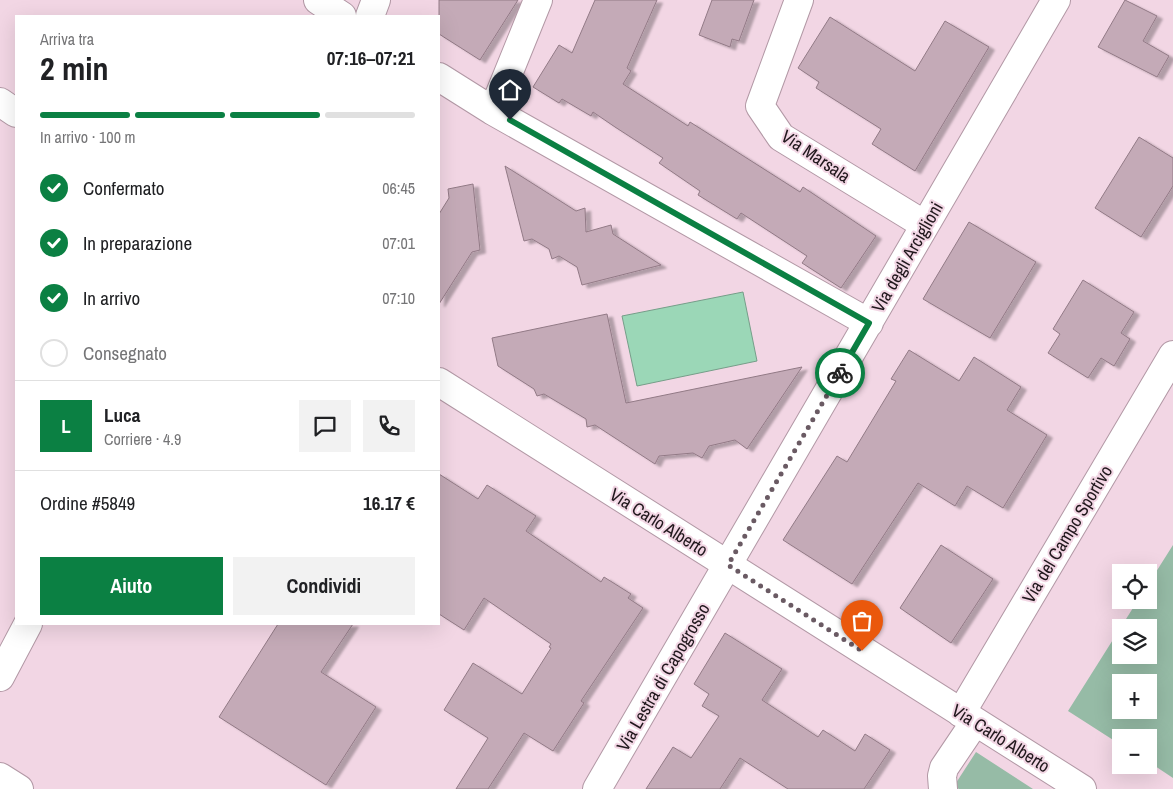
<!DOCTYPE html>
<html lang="it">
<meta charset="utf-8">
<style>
body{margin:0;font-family:"Archivo Narrow",sans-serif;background:#f2f2f2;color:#202124;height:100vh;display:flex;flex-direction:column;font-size:19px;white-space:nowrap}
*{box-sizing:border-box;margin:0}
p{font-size:16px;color:#757577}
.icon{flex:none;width:28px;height:28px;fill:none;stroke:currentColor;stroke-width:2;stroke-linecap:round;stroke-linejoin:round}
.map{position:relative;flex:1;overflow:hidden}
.side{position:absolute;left:15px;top:15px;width:425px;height:610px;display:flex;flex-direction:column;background:#fff;border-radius:0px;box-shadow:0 5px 20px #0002}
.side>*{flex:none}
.fabs{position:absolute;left:1112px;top:564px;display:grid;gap:10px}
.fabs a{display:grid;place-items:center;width:45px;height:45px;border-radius:0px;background:#fff;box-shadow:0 5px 20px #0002;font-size:25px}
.pin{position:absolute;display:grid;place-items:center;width:42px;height:42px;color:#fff;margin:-51px -21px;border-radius:50% 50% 50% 0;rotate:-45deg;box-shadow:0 0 5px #0007}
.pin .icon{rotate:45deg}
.courier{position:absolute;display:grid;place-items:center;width:50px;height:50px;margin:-25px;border:4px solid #0b8043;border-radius:50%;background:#fff;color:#222;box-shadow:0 1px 6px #0007}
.summary em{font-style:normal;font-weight:700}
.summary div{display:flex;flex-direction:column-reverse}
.summary{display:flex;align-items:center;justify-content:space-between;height:85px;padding:0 25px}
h1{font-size:32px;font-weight:700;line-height:38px}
.bar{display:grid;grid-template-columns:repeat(4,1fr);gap:8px 5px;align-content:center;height:60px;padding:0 25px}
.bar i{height:6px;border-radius:4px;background:#e0e0e0}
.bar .current{background:#0b8043}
.bar p{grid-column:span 4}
.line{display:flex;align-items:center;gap:12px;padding:0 25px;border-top:1px solid #e0e0e0}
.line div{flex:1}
.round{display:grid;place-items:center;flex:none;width:52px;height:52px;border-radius:0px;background:#f2f2f2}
ol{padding:0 25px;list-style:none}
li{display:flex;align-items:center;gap:15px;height:55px}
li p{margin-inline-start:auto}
li .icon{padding:5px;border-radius:50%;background:#0b8043;color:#fff;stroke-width:4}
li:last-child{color:#757577}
li i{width:28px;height:28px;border:2px solid #e0e0e0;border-radius:50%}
.button{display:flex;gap:10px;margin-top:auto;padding:10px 25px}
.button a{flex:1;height:58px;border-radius:0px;background:#0b8043;color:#fff;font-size:20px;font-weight:700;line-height:58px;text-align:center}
.button a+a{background:#f2f2f2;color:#202124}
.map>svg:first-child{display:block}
.green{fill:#96bba6;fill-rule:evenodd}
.water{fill:#9bd7b7;stroke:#769e89}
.building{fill:#c4aab7;stroke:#927a86;filter:url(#shadow)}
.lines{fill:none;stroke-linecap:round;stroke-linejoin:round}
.street-casing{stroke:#b298a5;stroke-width:30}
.secondary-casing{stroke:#b298a5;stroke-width:30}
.street{stroke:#fff;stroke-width:28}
.secondary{stroke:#fff;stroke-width:28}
.done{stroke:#6a5a63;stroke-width:5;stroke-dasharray:0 9}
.route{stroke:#0b8043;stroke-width:6}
.labels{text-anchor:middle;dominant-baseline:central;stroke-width:4;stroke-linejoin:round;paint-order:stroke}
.street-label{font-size:18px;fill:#21181d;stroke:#f2d6e4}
</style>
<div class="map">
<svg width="1173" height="789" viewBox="0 0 1173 789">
<defs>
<filter id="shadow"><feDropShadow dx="5.5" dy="3" stdDeviation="1" flood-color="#0004"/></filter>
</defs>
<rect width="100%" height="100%" fill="#f2d6e4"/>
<path class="green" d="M1173,545V778L1149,762V738H1121V745L1068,711L1138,600H1149V583ZM1121,628H1149V655H1121ZM1121,682H1149V710H1121Z
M976,752L1033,789H959L954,786Z"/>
<path class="water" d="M743,292L757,361L637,386L622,316Z"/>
<path class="building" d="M439,0H518L480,60L439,34Z
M595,0H657L627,68L631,71L623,84L688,126L690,122L800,192L803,187L876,236L841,288L802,263L807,256L741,213L737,219L698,195L700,191L659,163L663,158L615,127L593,112L591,116L562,99L559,103L533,87L559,45L572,53Z
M712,0H754L739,41L732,39L730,47L699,35Z
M1125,0L1157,16L1143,41L1169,56L1157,77L1098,47Z
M830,17L915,71L945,21L989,47L915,171L872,144L881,129L816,88L819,82L798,68Z
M1139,137L1173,158V186L1141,237L1095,208Z
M505,166L576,211L585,208L586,232L611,225L613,234L661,265L582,285L577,267L559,256L552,259L549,249L532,239L524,241Z
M473,184L480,250L472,252L439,304V214L449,198L448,189Z
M969,222L1036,262L990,338L923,299Z
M1083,280L1134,312L1121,333L1130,339L1114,366L1101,358L1088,378L1048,353L1060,334L1053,329Z
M607,314L626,403L802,367L747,449L735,440L709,446L702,458L693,453L659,456L655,464L595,425L587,427L586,419L544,394L537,396L534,389L498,366L492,338Z
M909,350L959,381L974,357L1021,387L1007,410L1047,435L1003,508L967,486L955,506L918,483L852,584L783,540L837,456L847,462L896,381L891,379Z
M439,474L478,499L487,485L536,516L526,531L601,582L604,577L631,594L628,598L643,608L581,701L584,703L553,751L524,733L488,789H456L488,738L444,710L473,663L522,694L551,648L549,647L551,644L484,598L464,630L439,614Z
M941,545L993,579L951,643L900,608Z
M278,624H353L321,672L376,707L326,785L219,717Z
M725,633L782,669L762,700L818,737L823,730L855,751L865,734L890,750L864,789H788L740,758L720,789H646L673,747L691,758L719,716L702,706L709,694L694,684Z"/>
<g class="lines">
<g class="street-casing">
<path id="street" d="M318,0L342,16
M799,0L760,106L781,137L925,225
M370,16L376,0
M439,77L493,111L869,323
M493,111L538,0
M0,677L28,624
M961,713L1173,355
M0,777L19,789
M597,789L1056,0
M943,789L942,776L944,768L975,722"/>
</g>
<g class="secondary-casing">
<path id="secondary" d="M0,102L16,113
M439,382L1082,789"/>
</g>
<use href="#street" class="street"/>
<use href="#secondary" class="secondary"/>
</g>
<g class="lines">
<path class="done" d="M840,373L728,565L862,651"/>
<path class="route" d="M510,120L869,323L840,373"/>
</g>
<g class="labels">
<g class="street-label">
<text transform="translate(816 156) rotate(34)">Via Marsala</text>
<text transform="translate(907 257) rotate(-60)">Via degli Arciglioni</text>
<text transform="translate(659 522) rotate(32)">Via Carlo Alberto</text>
<text transform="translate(1067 534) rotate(-59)">Via del Campo Sportivo</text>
<text transform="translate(663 677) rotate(-60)">Via Lestra di Capogrosso</text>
<text transform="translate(1001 738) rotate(32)">Via Carlo Alberto</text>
</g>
</g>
</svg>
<div class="fabs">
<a><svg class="icon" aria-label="locate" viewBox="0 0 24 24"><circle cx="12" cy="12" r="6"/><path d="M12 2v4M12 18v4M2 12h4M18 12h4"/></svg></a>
<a><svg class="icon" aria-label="layers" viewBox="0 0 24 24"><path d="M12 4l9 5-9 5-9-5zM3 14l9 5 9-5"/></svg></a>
<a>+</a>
<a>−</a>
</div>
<div class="pin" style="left:862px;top:651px;background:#ea580c"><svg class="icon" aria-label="bag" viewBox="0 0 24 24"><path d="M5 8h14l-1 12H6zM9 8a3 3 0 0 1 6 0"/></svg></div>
<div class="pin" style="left:510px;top:120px;background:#1f2937"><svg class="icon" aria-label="home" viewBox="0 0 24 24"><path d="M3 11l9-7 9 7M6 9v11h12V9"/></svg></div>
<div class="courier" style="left:840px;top:373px"><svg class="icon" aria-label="bike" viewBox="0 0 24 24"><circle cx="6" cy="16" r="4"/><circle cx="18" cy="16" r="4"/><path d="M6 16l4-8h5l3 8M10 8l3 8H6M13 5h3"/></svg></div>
<section class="side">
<div class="summary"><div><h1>2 min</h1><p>Arriva tra</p></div><em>07:16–07:21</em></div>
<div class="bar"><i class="current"></i><i class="current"></i><i class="current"></i><i></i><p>In arrivo · 100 m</p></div>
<ol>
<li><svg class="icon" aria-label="check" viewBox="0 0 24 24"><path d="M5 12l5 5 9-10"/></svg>Confermato<p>06:45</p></li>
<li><svg class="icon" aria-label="check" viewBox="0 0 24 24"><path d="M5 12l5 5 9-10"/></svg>In preparazione<p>07:01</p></li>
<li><svg class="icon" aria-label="check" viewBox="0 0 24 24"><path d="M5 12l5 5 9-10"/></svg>In arrivo<p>07:10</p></li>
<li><i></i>Consegnato</li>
</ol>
<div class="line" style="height:90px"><b class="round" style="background:#0b8043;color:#fff">L</b><div><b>Luca</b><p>Corriere · 4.9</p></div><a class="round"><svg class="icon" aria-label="chat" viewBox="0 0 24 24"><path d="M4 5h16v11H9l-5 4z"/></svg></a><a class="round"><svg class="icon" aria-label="phone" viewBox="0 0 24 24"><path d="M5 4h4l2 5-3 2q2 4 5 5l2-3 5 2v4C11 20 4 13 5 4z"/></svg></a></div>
<div class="line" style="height:65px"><div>Ordine #5849</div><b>16.17 €</b></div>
<div class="button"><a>Aiuto</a><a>Condividi</a></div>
</section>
</div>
